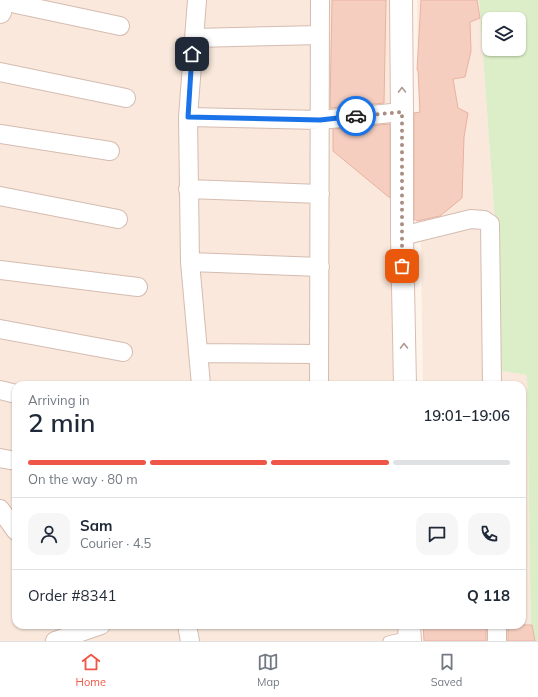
<!DOCTYPE html>
<meta charset="utf-8">
<style>
body{margin:0;font-family:Mulish,sans-serif;background:#f6f6f7;color:#1f2937;height:100vh;display:flex;flex-direction:column;font-size:15px;white-space:nowrap}
*{box-sizing:border-box;margin:0}
p{font-size:13px;color:#747a83}
.icon{flex:none;width:22px;height:22px;fill:none;stroke:currentColor;stroke-width:2;stroke-linecap:round;stroke-linejoin:round}
.map{position:relative;flex:1;overflow:hidden}
.sheet{position:absolute;left:12px;top:381px;width:514px;height:248px;display:flex;flex-direction:column;background:#fff;border-radius:12px;box-shadow:0 1px 3px #0004}
.sheet>*{flex:none}
.tools{position:absolute;left:482px;top:12px;display:grid;gap:8px}
.tools a{display:grid;place-items:center;width:44px;height:44px;border-radius:8px;background:#fff;box-shadow:0 1px 3px #0004;font-size:20px}
.pin{position:absolute;display:grid;place-items:center;width:34px;height:34px;color:#fff;margin:-17px;border-radius:8px;box-shadow:0 2px 6px #0006}
.courier{position:absolute;display:grid;place-items:center;width:40px;height:40px;margin:-20px;border:3px solid #1a73e8;border-radius:50%;background:#fff;color:#222;box-shadow:0 1px 5px #0007}
.headline em{font-style:normal;font-weight:600}
.headline div{display:flex;flex-direction:column-reverse}
.headline{display:flex;align-items:center;justify-content:space-between;height:68px;padding:0 16px}
h1{font-size:26px;font-weight:600;line-height:30px}
.bar{display:grid;grid-template-columns:repeat(4,1fr);gap:6px 4px;align-content:center;height:48px;padding:0 16px}
.bar i{height:5px;border-radius:3px;background:#e0e1e3}
.bar .current{background:#f05648}
.bar p{grid-column:span 4}
.line{display:flex;align-items:center;gap:10px;padding:0 16px;border-top:1px solid #e0e1e3}
.line div{flex:1}
.round{display:grid;place-items:center;flex:none;width:42px;height:42px;border-radius:12px;background:#f6f6f7}
.dock{display:flex;justify-content:space-around;align-items:center;height:56px;border-top:1px solid #e0e1e3;background:#fff;font-size:11px;color:#747a83}
.dock a{display:grid;justify-items:center;gap:2px}
.dock .current{color:#f05648}
.map>svg:first-child{display:block}
.residential{fill:#f9e8db}
.green{fill:#dceec7;fill-rule:evenodd}
.building{fill:#f6cec0;stroke:#eab19f}
.lines{fill:none;stroke-linecap:round;stroke-linejoin:round}
.lane-casing{stroke:#d5bcb1;stroke-width:11}
.street-casing{stroke:#d5bcb1;stroke-width:20}
.secondary-casing{stroke:#dabdb0;stroke-width:24}
.lane{stroke:#fff;stroke-width:9}
.street{stroke:#fff;stroke-width:18}
.secondary{stroke:#fff;stroke-width:22}
.oneway{stroke:#b19992}
.done{stroke:#aa8d82;stroke-width:4;stroke-dasharray:0 7.2}
.route{stroke:#1a73e8;stroke-width:5}
</style>
<div class="map">
<svg width="538" height="641" viewBox="0 0 538 641">
<rect width="100%" height="100%" fill="#fef4eb"/>
<path class="residential" d="M0,0H392L396,385H16V625H398L399,641H0Z
M417,0H479L495,223L502,371L527,375L531,641H428V625H522V385H423Z"/>
<path class="green" d="M479,0H538V641H531L527,375L502,371L495,223ZM489,19H519V49H489Z"/>
<path class="building" d="M332,0H386L384,103L330,108Z
M421,0H477L480,18L470,22L471,51L465,77L453,79L458,108L468,113L464,137L462,198L440,216L417,221L414,219V113L420,112L418,70H417Z
M390,124V198L333,151V129Z
M423,625H486V641H424Z
M508,625H532L535,641H508Z"/>
<g class="lines">
<g class="lane-casing">
<path id="lane" d="M388,641L410,636"/>
</g>
<g class="street-casing">
<path id="street" d="M197,0L188,117L190,262L201,385
M2,1L120,26
M194,38L320,35
M0,72L126,98
M188,117L320,120L402,112
M0,134L110,151
M188,189L320,194
M0,196L118,219
M402,236L471,219L484,220L490,224L492,385
M190,262L320,267
M0,270L138,287
M0,329L123,352
M198,353L319,354
M319,385L320,0
M0,390L16,394
M0,458L16,461
M0,509L16,531
M187,625L190,641
M497,625V641
M55,641L101,625"/>
</g>
<g class="secondary-casing">
<path id="secondary" d="M401,0L402,112V236L405,385
M0,12L2,0
M409,625L410,641"/>
</g>
<use href="#lane" class="lane"/>
<use href="#street" class="street"/>
<use href="#secondary" class="secondary"/>
</g>
<defs><path id="oneway-chevron" d="M-2-3.5L2.5 0L-2 3.5" fill="none" stroke-width="1.6" stroke-linecap="round" stroke-linejoin="round"/></defs>
<g class="oneway">
<use href="#oneway-chevron" transform="translate(402 90) rotate(-91)"/>
<use href="#oneway-chevron" transform="translate(404 346) rotate(-91)"/>
</g>
<g class="lines">
<path class="done" d="M356,116L402,112V266"/>
<path class="route" d="M192,54L188,117L320,120L356,116"/>
</g>
</svg>
<div class="tools">
<a><svg class="icon" aria-label="layers" viewBox="0 0 24 24"><path d="M12 4l9 5-9 5-9-5zM3 14l9 5 9-5"/></svg></a>
</div>
<div class="pin" style="left:402px;top:266px;background:#ea580c"><svg class="icon" aria-label="bag" viewBox="0 0 24 24"><path d="M5 8h14l-1 12H6zM9 8a3 3 0 0 1 6 0"/></svg></div>
<div class="pin" style="left:192px;top:54px;background:#1f2937"><svg class="icon" aria-label="home" viewBox="0 0 24 24"><path d="M3 11l9-7 9 7M6 9v11h12V9"/></svg></div>
<div class="courier" style="left:356px;top:116px"><svg class="icon" aria-label="car" viewBox="0 0 24 24"><path d="M5 17H2v-5l4-1 3-4h7l3 4 3 1v5h-3M9 17h6M6 11h13"/><circle cx="7" cy="17" r="2"/><circle cx="17" cy="17" r="2"/></svg></div>
<section class="sheet">
<div class="headline"><div><h1>2 min</h1><p>Arriving in</p></div><em>19:01–19:06</em></div>
<div class="bar"><i class="current"></i><i class="current"></i><i class="current"></i><i></i><p>On the way · 80 m</p></div>
<div class="line" style="height:72px"><a class="round"><svg class="icon" aria-label="person" viewBox="0 0 24 24"><circle cx="12" cy="8" r="4"/><path d="M4 21q1-7 8-7t8 7"/></svg></a><div><b>Sam</b><p>Courier · 4.5</p></div><a class="round"><svg class="icon" aria-label="chat" viewBox="0 0 24 24"><path d="M4 5h16v11H9l-5 4z"/></svg></a><a class="round"><svg class="icon" aria-label="phone" viewBox="0 0 24 24"><path d="M5 4h4l2 5-3 2q2 4 5 5l2-3 5 2v4C11 20 4 13 5 4z"/></svg></a></div>
<div class="line" style="height:52px"><div>Order #8341</div><b>Q 118</b></div>
</section>
</div>
<nav class="dock">
<a class="current"><svg class="icon" aria-label="home" viewBox="0 0 24 24"><path d="M3 11l9-7 9 7M6 9v11h12V9"/></svg>Home</a>
<a><svg class="icon" aria-label="map" viewBox="0 0 24 24"><path d="M3 6l6-2 6 2 6-2v14l-6 2-6-2-6 2zM9 4v14M15 6v14"/></svg>Map</a>
<a><svg class="icon" aria-label="saved" viewBox="0 0 24 24"><path d="M7 4h10v16l-5-4-5 4z"/></svg>Saved</a>
</nav>
